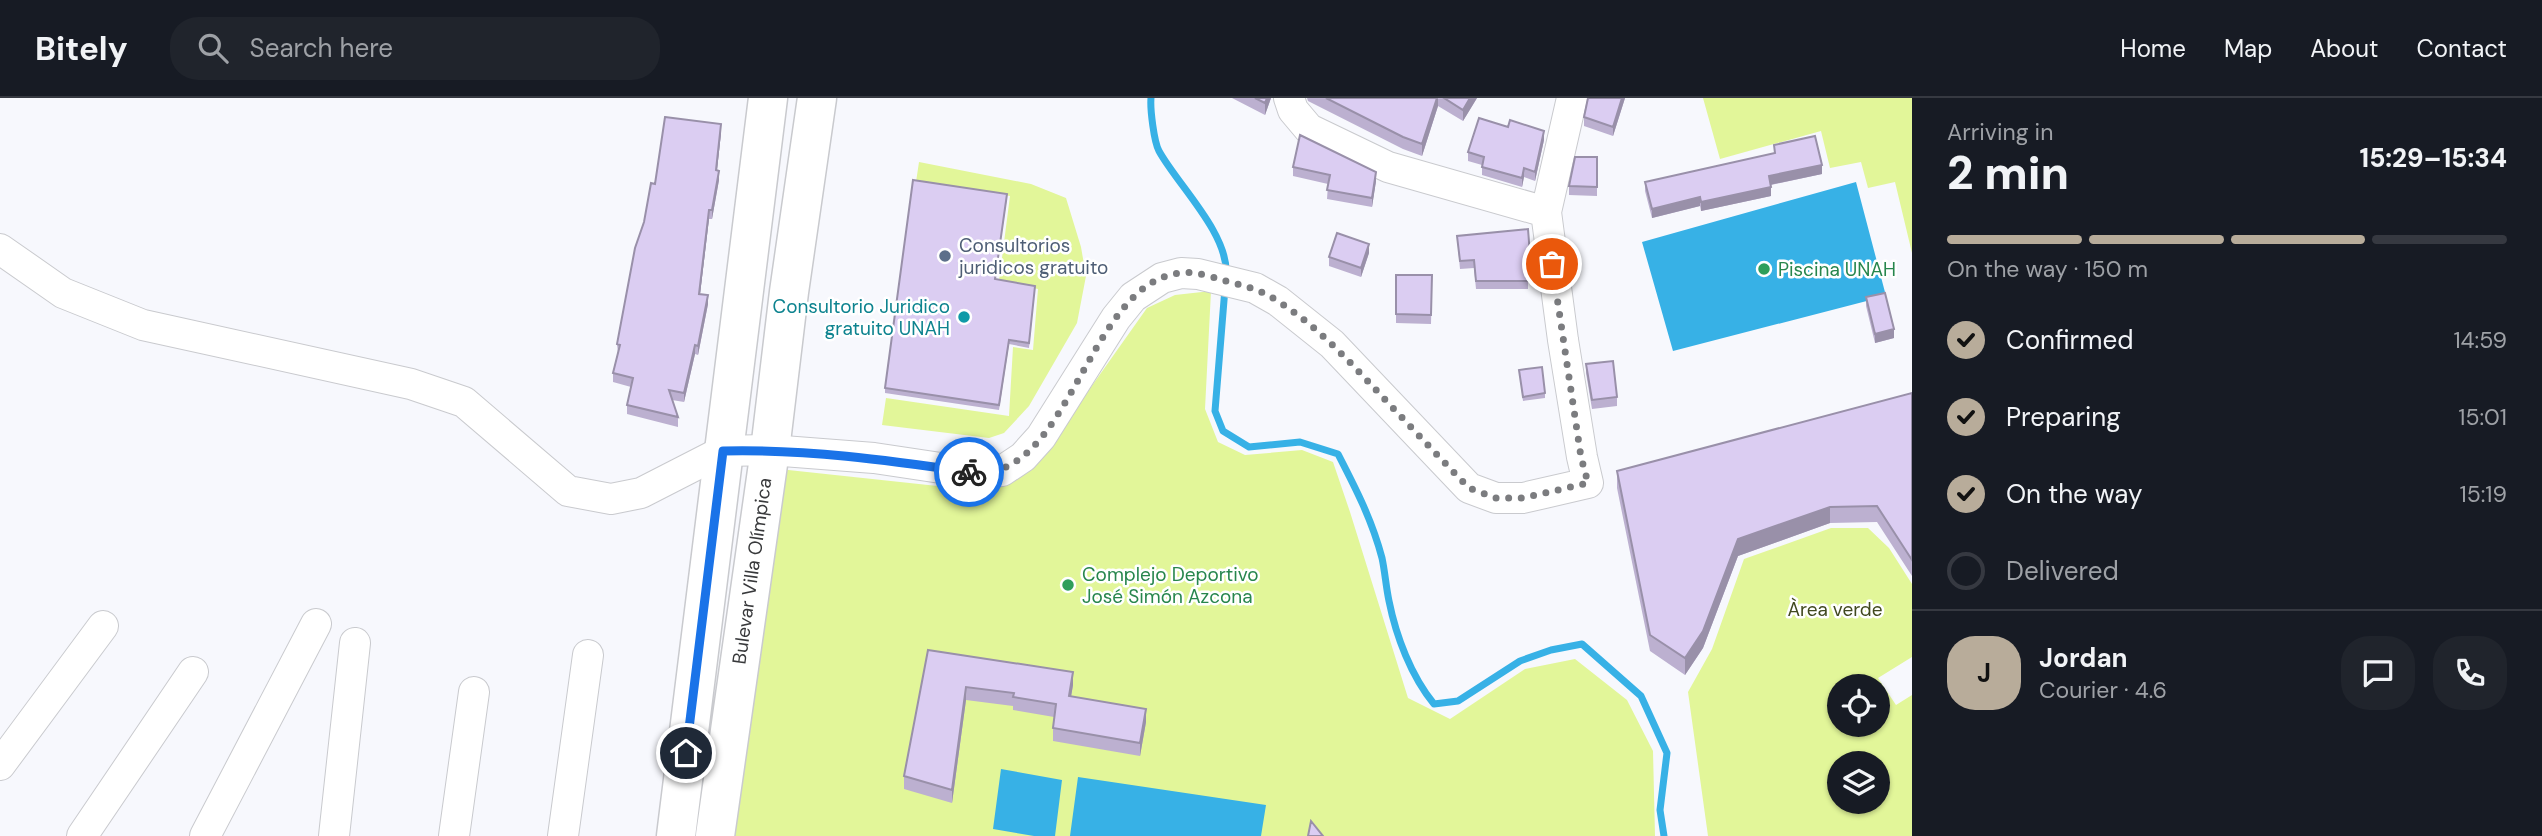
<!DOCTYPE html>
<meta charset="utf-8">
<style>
body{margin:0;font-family:"DM Sans",sans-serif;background:#20242c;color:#f1f3f6;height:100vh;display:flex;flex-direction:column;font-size:26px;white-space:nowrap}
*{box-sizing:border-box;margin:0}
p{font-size:23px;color:#9ea1a6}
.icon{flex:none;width:38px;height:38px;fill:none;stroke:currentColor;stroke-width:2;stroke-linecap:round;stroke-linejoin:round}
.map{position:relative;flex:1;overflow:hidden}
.panel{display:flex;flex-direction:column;background:#171b24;width:630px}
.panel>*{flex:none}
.buttons{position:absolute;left:1827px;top:576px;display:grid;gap:14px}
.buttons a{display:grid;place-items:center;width:63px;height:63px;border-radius:50%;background:#171b24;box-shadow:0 2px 5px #0004;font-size:35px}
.pin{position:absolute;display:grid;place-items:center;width:60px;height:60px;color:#fff;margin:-30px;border:4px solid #fff;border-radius:50%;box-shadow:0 2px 7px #0007}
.courier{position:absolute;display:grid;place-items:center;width:70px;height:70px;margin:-35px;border:5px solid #1a73e8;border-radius:50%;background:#fff;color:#222;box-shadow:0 2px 9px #0007}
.summary em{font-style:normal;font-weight:800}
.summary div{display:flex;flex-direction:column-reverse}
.summary{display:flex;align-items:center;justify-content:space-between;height:119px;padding:0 35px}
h1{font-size:46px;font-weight:800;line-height:52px}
.bar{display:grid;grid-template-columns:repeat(4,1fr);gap:10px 7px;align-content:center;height:84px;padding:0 35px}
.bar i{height:9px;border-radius:5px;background:#363941}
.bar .on{background:#b8ac9a}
.bar p{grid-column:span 4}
.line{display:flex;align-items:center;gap:18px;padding:0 35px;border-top:2px solid #363941}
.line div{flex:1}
.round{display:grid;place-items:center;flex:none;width:74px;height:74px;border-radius:28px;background:#20242c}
ol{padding:0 35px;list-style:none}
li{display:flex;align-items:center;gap:21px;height:77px}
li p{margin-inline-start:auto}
li .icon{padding:7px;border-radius:50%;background:#b8ac9a;color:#111;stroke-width:4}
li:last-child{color:#9ea1a6}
li i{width:38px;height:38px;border:4px solid #363941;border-radius:50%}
header{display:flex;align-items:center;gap:42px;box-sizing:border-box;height:98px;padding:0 35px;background:#171b24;border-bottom:2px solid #363941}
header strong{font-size:33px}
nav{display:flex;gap:38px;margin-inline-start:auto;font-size:24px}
.search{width:490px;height:63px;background:#20242c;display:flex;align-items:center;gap:18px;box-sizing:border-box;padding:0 24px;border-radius:28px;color:#9ea1a6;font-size:26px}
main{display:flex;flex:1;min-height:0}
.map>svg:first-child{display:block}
.green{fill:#e2f699;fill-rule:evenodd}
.water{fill:#37b1e6}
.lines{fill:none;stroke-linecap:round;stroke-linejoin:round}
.stream{stroke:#37b1e6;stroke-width:7}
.street-casing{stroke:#c9cace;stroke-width:32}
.secondary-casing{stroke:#c9cace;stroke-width:41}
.street{stroke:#fff;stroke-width:30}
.secondary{stroke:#fff;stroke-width:38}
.wall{fill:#bcb0d0}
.shaded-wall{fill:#9990a9}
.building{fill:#dbcdf2;stroke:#9990a9;stroke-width:2}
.done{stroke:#7b7c7f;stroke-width:7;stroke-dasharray:0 12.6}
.route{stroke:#1a73e8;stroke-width:9}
.service-dot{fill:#5c6f8a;stroke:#fff;stroke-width:2.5}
.leisure-dot{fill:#2e9e5b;stroke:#fff;stroke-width:2.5}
.culture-dot{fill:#0f9aa8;stroke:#fff;stroke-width:2.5}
.labels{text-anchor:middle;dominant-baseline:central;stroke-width:5;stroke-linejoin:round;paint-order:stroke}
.service-label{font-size:19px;fill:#4e5e75;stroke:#fff;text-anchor:start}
.leisure-label{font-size:19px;fill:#27864d;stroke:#fff;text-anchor:start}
.culture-label{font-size:19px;fill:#0d838f;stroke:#fff;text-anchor:end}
.street-label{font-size:19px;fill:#38393b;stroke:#fff}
.park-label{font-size:19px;fill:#41491f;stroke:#fff}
</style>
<header>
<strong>Bitely</strong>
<div class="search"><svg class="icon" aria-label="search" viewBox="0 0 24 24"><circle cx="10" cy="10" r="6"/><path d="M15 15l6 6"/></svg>Search here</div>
<nav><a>Home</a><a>Map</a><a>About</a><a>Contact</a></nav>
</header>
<main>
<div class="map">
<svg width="1912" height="738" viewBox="0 0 1912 738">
<rect width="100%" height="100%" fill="#f7f8fd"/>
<path class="green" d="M1703,0H1912V155L1895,84L1868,90L1861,64L1830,70L1821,33L1720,61Z
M919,64L1031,86L1066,100L1081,149L1086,178L1077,225L1029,308L1004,335L989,340L882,327L886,300L1009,318L1013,249L1033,252L1038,191L999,183L1010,98L916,84Z
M1211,193L1205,311L1218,344L1245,357L1302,352L1333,364L1350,414L1408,600L1450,621L1525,571L1575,561L1627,602L1653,653L1655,738H731L779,371L984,393L1003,386L1057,337L1147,210L1175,197Z
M1831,430H1868L1889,450L1912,486V559L1878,580L1896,607L1912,597V738H1708L1688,594L1712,551L1744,461ZM1839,588H1878V626H1839ZM1839,665H1878V704H1839Z"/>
<path class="water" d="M1856,84L1886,198L1673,253L1642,144Z
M1001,671L1062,682L1055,738H1034L993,731Z
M1078,679L1266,707L1261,738H1070Z"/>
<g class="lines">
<path class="stream" d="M1151,0C1150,11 1154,44 1159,53C1177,86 1228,135 1226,175
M1225,190L1215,313L1223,333L1249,349L1300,344L1338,356C1356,391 1372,422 1382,460C1385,474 1386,489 1389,503C1396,538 1411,578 1434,606L1458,603L1520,563L1551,552L1582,546L1641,598L1667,655L1660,712L1664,738"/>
<g class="street-casing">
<path id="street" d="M1289,0L1293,12L1309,31L1388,69L1546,114
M0,151L63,195L143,227L411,286L464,304L568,393L611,401L641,395L723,353L770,352L874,360L974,375L1002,373L1023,359L1041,339L1116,220L1133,199L1162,180L1181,175L1198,176L1255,190L1278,203L1332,246L1469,390L1496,400H1523L1588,385L1582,359L1563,242L1546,114L1572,0
M0,667L103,528
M82,738L193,574
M205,738L316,526
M334,738L355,545
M454,738L474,594
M563,738L588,557"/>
</g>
<g class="secondary-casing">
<path id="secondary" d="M676,738L768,0
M715,738L770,352L789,194L817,0"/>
</g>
<use href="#street" class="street"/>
<use href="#secondary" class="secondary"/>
</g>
<path class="wall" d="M1232,0H1271L1265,17Z
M1307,0H1477L1463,23L1438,8L1422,58L1403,51L1308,3Z
M1588,0H1625L1613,38L1584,28V19Z
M721,35L717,72L719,82L712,121H709L700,196L708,206L698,257L695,256L684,304L672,302L678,319V329L627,316V307L631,289L613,284V275L618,255L617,246L644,124Z
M1544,42L1535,83L1524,79L1522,89L1482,77V67L1468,63V54Z
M1774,47L1822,76L1771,87V98L1701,113L1700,108L1652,120L1645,93V84L1774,55Z
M1597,59V98L1569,97V88Z
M1293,69L1376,83L1372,109L1327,101L1328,86L1293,78Z
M1007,100L995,181L1035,188L1029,250L1009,246L999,312L885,295V290Z
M1457,138L1530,157V165H1528V191H1476L1474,170L1460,171Z
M1369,155L1361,179L1329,168V159Z
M1396,177H1432L1431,226L1396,225Z
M1866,199L1894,240L1875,245L1866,208Z
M1586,266L1617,299V308L1592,311L1586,275Z
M1519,272L1545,295V300L1523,303Z
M1912,295V478L1877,424L1830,425L1738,458L1703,550L1685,577L1650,553L1617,390V373Z
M928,552L1073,587L1071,598L1146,624L1140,658L1053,643V630L1054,619L1013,612V608L966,602L952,705L904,691V678Z"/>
<path class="shaded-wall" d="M1267,0H1271L1265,17V5Z
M1437,0H1438V8L1422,58V46Z
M1470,0H1477L1463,23V12Z
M1622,0H1625L1613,38V29Z
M721,26V35L716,81V72Z
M1544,33V42L1535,83V74Z
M1822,67V76L1769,87V78Z
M1524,70V79L1522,89V80Z
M719,73V82L712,121V112Z
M1376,74V83L1372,109V100Z
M1771,89V98L1701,113V104Z
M1700,99V108L1652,120V111Z
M709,112V121L699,205V196Z
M1369,146V155L1361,179V170Z
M708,197V206L698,257V248Z
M1894,231V240L1875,245V236Z
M695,247V256L684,304V295Z
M1830,409V425L1738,458L1703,550L1685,577V560L1738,441Z
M1073,574V587L1069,611V598Z
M966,589V602L952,705V692Z
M1146,611V624L1140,658V645Z"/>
<path class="building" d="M1255,0H1267L1265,5Z
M1326,0H1437L1422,46L1403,39Z
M1444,0H1470L1463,12Z
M1588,0H1622L1613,29L1584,19Z
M665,19L721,26L716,72L719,73L712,112H709L699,196L708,197L698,248L695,247L684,295L669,292L678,319L627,307L633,280L613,275L620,247L617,246L635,150L644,124L651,85L655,86Z
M1479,20L1508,29L1510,22L1544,33L1535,74L1524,70L1522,80L1482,69L1484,59L1468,54Z
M1300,37L1376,74L1372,100L1327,92L1330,77L1293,69Z
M1815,38L1822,67L1769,78L1771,89L1701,104L1700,99L1652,111L1645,84L1775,55L1774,47Z
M1575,59H1597V89L1569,88Z
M913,82L1007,96L995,181L1035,188L1029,245L1009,242L999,307L885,290Z
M1528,131L1530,157H1528V183H1476L1474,162L1460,163L1457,138Z
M1337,135L1369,146L1361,170L1329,159Z
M1396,177H1432L1431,217L1396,216Z
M1885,195L1894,231L1875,236L1866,199Z
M1613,263L1617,299L1592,302L1586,266Z
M1542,269L1545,295L1523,299L1519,272Z
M1912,295V462L1877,408L1830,409L1738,441L1703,533L1685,560L1650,537L1617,373Z
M928,552L1073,574L1069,598L1146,611L1140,645L1053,630L1056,606L1013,599L1014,595L966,589L952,692L904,678Z
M1311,723L1323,738H1308Z"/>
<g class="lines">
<path class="done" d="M969,374C1070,389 1086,185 1180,175C1194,173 1209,178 1222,182C1241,187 1259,191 1276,202C1315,226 1347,261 1378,294C1408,326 1438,358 1469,390L1496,400H1523L1588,385L1581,359L1552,166"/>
<path class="route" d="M686,655L723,353C806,351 887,362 969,374"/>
</g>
<circle class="service-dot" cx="945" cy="158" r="7"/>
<g class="leisure-dot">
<circle cx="1764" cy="171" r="7"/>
<circle cx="1068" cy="487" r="7"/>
</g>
<circle class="culture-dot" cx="964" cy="219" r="7"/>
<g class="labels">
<g class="service-label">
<text x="959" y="147">Consultorios<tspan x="959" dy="22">juridicos gratuito</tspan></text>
</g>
<g class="leisure-label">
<text x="1778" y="171">Piscina UNAH</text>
<text x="1082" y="476">Complejo Deportivo<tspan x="1082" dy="22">José Simón Azcona</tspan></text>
</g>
<g class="culture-label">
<text x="950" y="208">Consultorio Juridico<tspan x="950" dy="22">gratuito UNAH</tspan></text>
</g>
<g class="street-label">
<text transform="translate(752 473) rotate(-82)">Bulevar Villa Olímpica</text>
</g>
<g class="park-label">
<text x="1835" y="511">Àrea verde</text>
</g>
</g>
</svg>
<div class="buttons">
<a><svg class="icon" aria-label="locate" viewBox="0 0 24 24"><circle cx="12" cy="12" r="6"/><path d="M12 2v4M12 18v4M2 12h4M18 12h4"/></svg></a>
<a><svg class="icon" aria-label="layers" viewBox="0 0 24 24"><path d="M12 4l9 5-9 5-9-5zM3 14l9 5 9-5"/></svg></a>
</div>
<div class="pin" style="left:1552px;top:166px;background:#ea580c"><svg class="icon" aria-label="bag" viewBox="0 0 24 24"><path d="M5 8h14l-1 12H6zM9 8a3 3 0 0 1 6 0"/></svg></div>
<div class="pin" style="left:686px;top:655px;background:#1f2937"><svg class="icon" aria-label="home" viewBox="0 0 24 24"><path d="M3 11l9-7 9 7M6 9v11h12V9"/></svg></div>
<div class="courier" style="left:969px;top:374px"><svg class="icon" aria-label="bike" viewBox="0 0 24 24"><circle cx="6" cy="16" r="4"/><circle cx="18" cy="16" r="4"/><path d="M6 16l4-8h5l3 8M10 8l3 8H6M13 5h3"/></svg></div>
</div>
<section class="panel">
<div class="summary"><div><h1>2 min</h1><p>Arriving in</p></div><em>15:29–15:34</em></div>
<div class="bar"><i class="on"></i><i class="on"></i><i class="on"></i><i></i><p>On the way · 150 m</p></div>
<ol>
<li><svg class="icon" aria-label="check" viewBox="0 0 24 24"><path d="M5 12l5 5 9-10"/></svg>Confirmed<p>14:59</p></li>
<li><svg class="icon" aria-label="check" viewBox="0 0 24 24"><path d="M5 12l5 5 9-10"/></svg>Preparing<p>15:01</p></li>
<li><svg class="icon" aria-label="check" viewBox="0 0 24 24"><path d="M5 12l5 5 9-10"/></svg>On the way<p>15:19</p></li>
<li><i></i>Delivered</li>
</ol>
<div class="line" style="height:126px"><b class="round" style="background:#b8ac9a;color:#111">J</b><div><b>Jordan</b><p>Courier · 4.6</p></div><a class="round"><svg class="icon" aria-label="chat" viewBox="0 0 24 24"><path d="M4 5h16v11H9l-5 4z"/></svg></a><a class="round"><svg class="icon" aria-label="phone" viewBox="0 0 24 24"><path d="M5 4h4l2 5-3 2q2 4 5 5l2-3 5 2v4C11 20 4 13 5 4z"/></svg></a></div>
</section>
</main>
